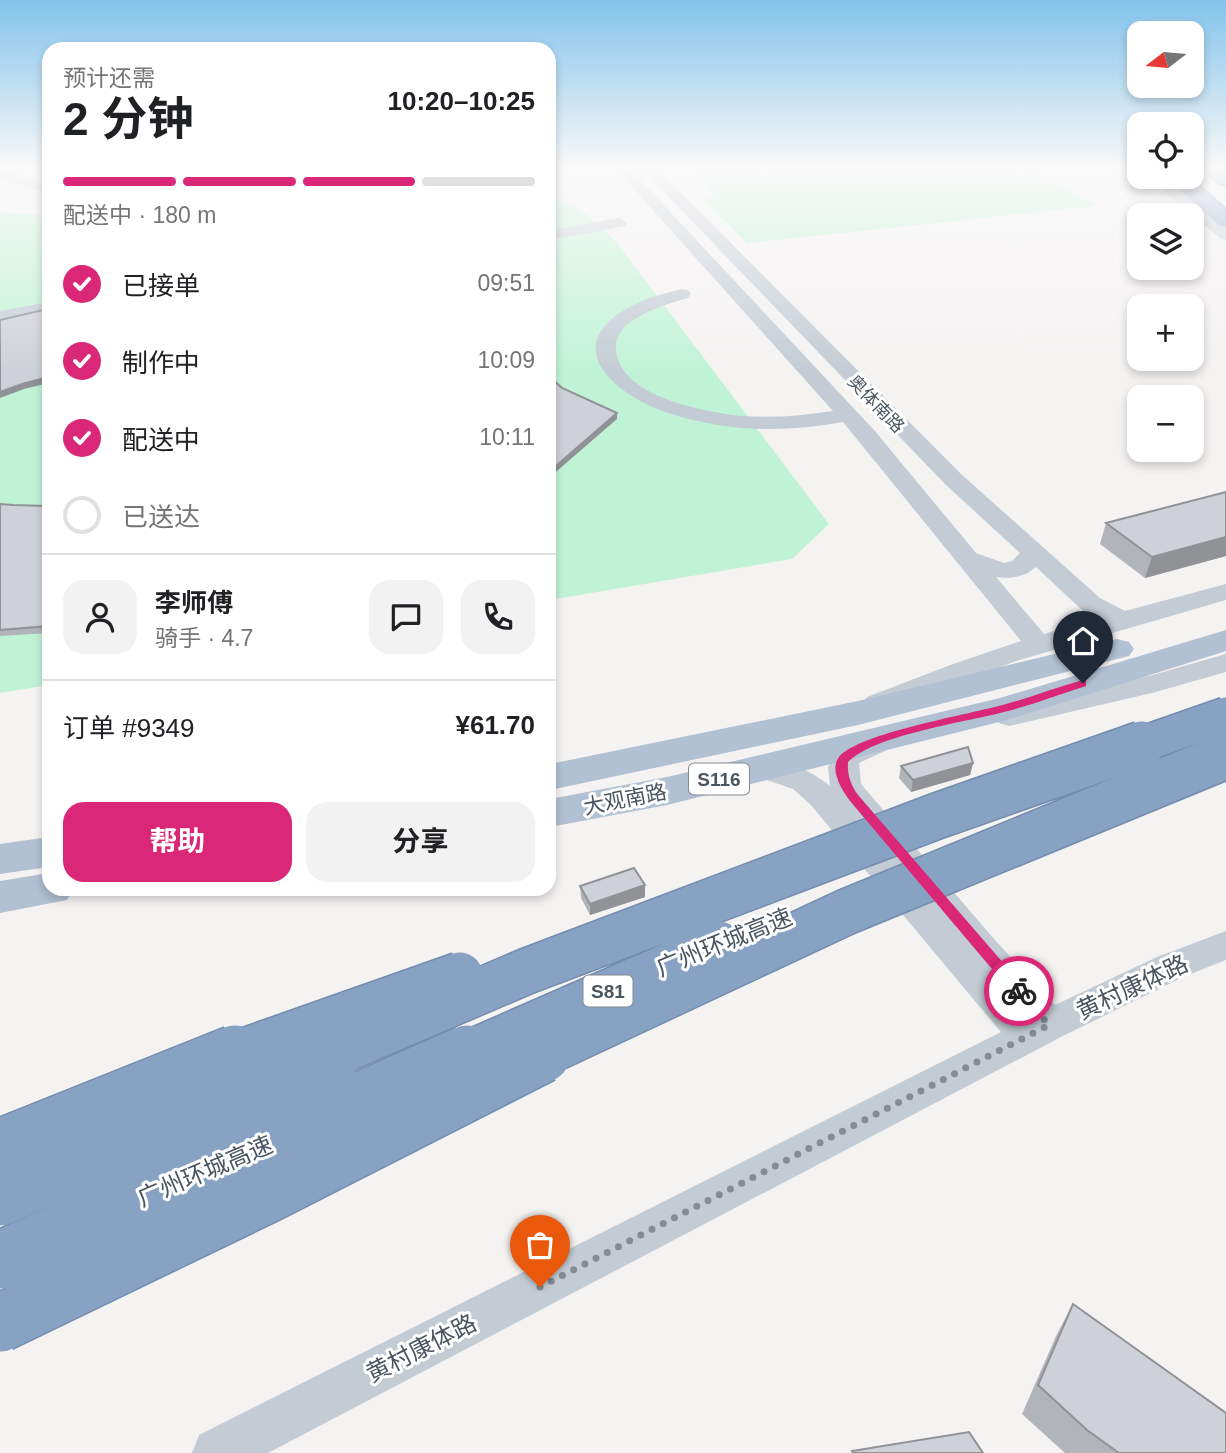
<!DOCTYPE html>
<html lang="zh">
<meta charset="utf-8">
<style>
body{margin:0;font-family:Arial,"Noto Sans SC",sans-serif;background:#f2f2f2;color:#202124;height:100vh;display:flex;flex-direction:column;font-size:26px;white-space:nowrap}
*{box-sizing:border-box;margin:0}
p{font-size:23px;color:#757577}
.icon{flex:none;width:38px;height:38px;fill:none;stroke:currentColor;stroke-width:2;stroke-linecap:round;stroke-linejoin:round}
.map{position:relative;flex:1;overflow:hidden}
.details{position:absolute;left:42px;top:42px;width:514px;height:854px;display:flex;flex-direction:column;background:#fff;border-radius:21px;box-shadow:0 4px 10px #0003}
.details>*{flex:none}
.needle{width:46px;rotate:254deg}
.fabs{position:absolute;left:1127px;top:21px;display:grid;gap:14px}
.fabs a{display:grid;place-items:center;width:77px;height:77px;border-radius:14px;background:#fff;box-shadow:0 4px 10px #0003;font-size:35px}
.pin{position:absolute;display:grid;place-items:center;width:60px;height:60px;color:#fff;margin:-72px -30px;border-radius:50% 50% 50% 0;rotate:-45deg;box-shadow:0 0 7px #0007}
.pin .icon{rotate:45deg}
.courier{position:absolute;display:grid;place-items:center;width:70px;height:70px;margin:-35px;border:5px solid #db2777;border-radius:50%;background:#fff;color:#222;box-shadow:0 2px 9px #0007}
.head em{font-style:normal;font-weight:700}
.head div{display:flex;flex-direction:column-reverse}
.head{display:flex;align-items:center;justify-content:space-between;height:119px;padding:0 21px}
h1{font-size:46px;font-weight:700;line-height:52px}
.bar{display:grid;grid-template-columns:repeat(4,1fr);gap:10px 7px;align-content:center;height:84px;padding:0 21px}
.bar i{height:9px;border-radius:5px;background:#e0e0e0}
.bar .current{background:#db2777}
.bar p{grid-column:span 4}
.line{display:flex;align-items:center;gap:18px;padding:0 21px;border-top:2px solid #e0e0e0}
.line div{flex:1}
.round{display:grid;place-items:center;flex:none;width:74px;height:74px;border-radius:21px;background:#f2f2f2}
ol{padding:0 21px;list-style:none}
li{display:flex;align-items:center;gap:21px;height:77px}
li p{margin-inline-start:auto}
li .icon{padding:7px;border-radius:50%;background:#db2777;color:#fff;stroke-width:4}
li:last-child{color:#757577}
li i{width:38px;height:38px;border:4px solid #e0e0e0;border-radius:50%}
.primary-button{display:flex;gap:14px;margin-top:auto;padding:14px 21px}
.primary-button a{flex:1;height:80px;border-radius:21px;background:#db2777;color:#fff;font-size:28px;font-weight:700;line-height:80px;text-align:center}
.primary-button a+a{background:#f2f2f2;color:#202124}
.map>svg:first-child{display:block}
.green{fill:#c0f3d6}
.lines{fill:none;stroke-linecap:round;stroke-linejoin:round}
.highway-casing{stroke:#738daf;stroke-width:4}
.minor{fill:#c3ccd4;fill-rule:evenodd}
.major{fill:#b1c0d2;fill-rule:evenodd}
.highway{fill:#88a2c3;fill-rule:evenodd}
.highway-bridge-far2-casing{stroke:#738daf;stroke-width:38;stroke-linecap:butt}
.highway-bridge-far1-casing{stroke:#738daf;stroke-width:48;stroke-linecap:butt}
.highway-bridge-casing{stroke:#738daf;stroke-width:60;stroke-linecap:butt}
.highway-bridge-far2{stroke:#88a2c3;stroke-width:35}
.highway-bridge-far1{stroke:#88a2c3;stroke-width:45}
.highway-bridge{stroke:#88a2c3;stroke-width:57}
.wall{fill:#b1b4b9}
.shaded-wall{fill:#909296}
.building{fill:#ced1d7;stroke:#909296;stroke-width:2}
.route{fill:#db2777}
.done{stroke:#858c94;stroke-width:7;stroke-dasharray:0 12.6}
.labels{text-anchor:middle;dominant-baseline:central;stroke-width:6;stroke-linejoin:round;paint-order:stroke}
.far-street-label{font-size:18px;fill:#495561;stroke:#fff}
.shield{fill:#fff;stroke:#808890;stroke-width:2}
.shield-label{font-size:19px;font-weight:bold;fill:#495561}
.street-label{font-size:21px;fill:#495561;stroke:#fff}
.near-street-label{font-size:24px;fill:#495561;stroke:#fff}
</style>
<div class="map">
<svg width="1226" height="1453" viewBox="0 0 1226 1453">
<rect width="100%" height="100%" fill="#f5f2f2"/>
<path class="green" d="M696,169H1031L1096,206L747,243L703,199L717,197L696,176L702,174Z
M550,197C579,205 596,221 617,243L829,524L792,559L550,600Z
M0,212L49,216V685L0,693Z"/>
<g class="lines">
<g class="highway-casing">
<path id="highway" d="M1204,169H1224L1226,185L1219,183Z
M1168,177H1188L1226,210V227L1219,225Z"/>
</g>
<path class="minor" d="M616,169H630L874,430L976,553L1004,563L1012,561L1020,553L945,484L642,169H657L961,474L1100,598L1125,611L1226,584V600L1016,661L887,711L877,713L867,711L862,704L867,697L953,664L1021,641L843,422C783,433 727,432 668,413C628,400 560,356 618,314C636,301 660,294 682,289L688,290L691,294L688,298C668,304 646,310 629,323C620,330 615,340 616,351C621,391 682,406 715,412C754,420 793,417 833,411ZM1036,567L1082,610L1098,618L1044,634L996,577C1011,579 1025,577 1036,567Z
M0,170L49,184V193L0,179Z
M1147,177H1163L1226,227V240L1220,238Z
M619,218L627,223L625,226L550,240V230Z
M49,302V312L0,323V311Z
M1226,654V672L1152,693L1009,726L999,723L994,716L999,709L1009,706L1149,676Z
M878,732L889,735L893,742L889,749L859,763L861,784L994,939L1055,1005L1157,957L1226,931V960L1183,977L1063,1036L268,1453H192L199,1435L1001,1032L810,804L793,789L753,775L749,768L753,761C778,754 812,771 830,786L828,767L837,749Z"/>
<path class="major" d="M1226,630V651L1007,720L667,805L550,827V799L667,777L1000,698Z
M1117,639L1129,642L1134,649L1129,656L858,725L550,790V764L858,701Z
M49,837V867L0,874V844Z
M49,873V889H73L67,900L0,913V881Z"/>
<use href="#highway" class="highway"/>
<g class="highway-bridge-far2-casing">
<path id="highway-bridge-far2" d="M1137,746L1226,715"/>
</g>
<g class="highway-bridge-far1-casing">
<path id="highway-bridge-far1" d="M230,1056L460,975
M328,1056L527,971L937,816L1142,744
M463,1056L719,944
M538,1056L846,912L1226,756"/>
</g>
<g class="highway-bridge-casing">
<path id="highway-bridge" d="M0,1148L235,1054
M0,1197L333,1054
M0,1260L467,1054
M0,1323L267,1194L542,1054"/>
</g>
<use href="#highway-bridge-far2" class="highway-bridge-far2"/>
<use href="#highway-bridge-far1" class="highway-bridge-far1"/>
<use href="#highway-bridge" class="highway-bridge"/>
</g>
<path class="wall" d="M1226,492V556L1145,578L1100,544L1106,523Z
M0,504L13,505L49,506V633L0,636Z
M973,763L970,775L911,792L899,778L901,766Z
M580,886L645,897L590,915L581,898Z
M1073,1304L1226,1453H1065L1022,1414L1057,1334Z"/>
<path class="shaded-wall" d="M49,377V383L24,389L0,398V392L22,384Z
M617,413V419L550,477V471Z
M1226,537V556L1145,578L1152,557Z
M973,763L970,775L911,792L913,780Z
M645,885V897L590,915V904Z"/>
<path class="building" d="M49,306V377L22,384L0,392V320L48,309Z
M550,377L562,388L617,413L550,471Z
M1226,492V537L1152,557L1106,523Z
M0,504L13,505L49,506V626L0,630Z
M968,747L973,763L913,780L901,766Z
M634,868L645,885L590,904L580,886Z
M1073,1304L1226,1413V1453H1119L1087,1430L1038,1385Z
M969,1432L983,1453H853L852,1451Z"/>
<linearGradient id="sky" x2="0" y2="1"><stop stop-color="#83c3ec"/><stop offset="0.45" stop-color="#faf9f9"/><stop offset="1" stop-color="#faf9f9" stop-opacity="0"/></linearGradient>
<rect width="1226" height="372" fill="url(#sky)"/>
<path class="route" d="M1083,680L1086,681V686C1060,694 1035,704 1008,711C968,722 876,734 848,762C847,775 851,785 858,795L1024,987L1026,991L1019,996L1014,995L850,801C842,790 829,770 839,757C858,733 972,714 1006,704C1032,697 1057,687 1083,680Z"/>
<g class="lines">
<path class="done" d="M540,1287L1049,1025L1019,991"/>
</g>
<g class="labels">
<g class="far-street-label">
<text transform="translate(876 404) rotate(46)">奥体南路</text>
</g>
<g class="shield">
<rect x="689" y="763.5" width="60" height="31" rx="5"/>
<rect x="583.5" y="975.5" width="49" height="31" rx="5"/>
</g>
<g class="shield-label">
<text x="719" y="779">S116</text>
<text x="608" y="991">S81</text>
</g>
<g class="street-label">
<text transform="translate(625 799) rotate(-11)">大观南路</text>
</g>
<g class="near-street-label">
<text transform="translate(724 942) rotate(-22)">广州环城高速</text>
<text transform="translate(1132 987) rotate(-25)">黄村康体路</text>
<text transform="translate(205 1171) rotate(-23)">广州环城高速</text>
<text transform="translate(421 1348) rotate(-27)">黄村康体路</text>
</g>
</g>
</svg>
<div class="fabs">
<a><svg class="needle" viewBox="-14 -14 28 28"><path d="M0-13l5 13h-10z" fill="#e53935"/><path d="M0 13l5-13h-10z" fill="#757577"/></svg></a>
<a><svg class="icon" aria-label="locate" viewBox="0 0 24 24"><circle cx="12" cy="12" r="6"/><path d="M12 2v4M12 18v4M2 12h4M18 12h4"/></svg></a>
<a><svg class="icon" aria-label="layers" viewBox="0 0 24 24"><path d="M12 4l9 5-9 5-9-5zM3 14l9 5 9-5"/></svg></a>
<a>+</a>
<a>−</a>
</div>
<div class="pin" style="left:540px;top:1287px;background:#ea580c"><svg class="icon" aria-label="bag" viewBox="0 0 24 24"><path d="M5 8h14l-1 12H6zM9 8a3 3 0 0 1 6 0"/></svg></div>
<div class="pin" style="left:1083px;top:683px;background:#1f2937"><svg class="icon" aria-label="home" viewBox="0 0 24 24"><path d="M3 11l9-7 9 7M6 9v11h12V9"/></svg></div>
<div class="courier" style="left:1019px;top:991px"><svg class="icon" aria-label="bike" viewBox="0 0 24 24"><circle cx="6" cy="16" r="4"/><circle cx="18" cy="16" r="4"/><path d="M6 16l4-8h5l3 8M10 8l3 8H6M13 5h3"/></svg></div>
<section class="details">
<div class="head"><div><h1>2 分钟</h1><p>预计还需</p></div><em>10:20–10:25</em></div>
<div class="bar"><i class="current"></i><i class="current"></i><i class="current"></i><i></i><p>配送中 · 180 m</p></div>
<ol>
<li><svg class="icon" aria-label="check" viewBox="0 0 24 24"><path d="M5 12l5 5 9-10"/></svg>已接单<p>09:51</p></li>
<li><svg class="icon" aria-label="check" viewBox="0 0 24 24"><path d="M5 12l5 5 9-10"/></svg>制作中<p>10:09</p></li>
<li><svg class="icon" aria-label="check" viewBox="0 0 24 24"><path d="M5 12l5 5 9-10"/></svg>配送中<p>10:11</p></li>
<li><i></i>已送达</li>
</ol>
<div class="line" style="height:126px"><a class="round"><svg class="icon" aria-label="person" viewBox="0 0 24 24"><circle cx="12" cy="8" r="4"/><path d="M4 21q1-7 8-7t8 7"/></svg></a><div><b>李师傅</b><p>骑手 · 4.7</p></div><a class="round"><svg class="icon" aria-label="chat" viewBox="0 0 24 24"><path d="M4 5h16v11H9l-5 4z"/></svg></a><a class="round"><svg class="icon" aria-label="phone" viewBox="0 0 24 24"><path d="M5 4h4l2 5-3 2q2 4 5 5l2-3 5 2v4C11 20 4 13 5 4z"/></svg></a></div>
<div class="line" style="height:91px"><div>订单 #9349</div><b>¥61.70</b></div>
<div class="primary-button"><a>帮助</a><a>分享</a></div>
</section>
</div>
